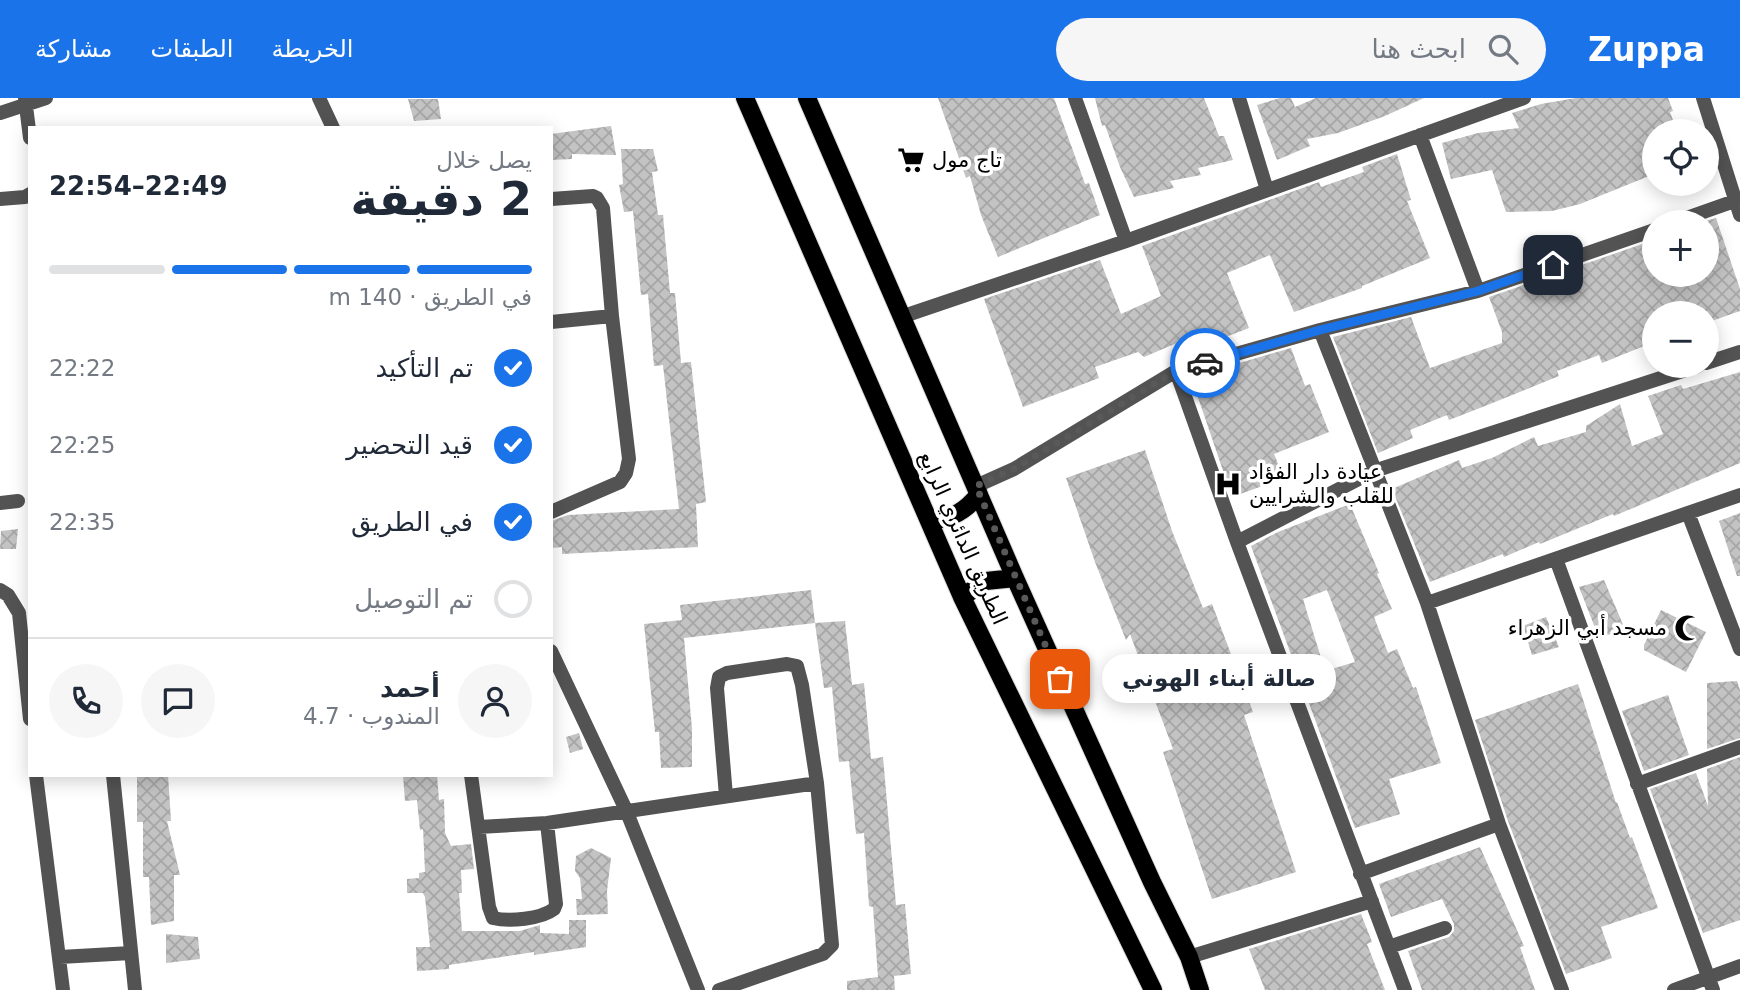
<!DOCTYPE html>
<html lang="ar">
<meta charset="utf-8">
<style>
body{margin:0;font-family:"DejaVu Sans",Vazirmatn,sans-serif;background:#f6f6f7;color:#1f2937;direction:rtl;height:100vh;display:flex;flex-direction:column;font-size:26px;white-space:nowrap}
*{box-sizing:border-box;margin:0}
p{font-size:23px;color:#747a83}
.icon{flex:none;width:38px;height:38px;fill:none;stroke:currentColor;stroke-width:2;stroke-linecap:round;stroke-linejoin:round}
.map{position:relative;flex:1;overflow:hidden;direction:ltr}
.sheet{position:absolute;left:28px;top:28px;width:525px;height:651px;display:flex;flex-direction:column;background:#fff;border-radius:0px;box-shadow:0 4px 18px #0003;direction:rtl}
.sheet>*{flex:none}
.controls{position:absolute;left:1642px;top:21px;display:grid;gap:14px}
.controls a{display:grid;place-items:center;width:77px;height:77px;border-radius:50%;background:#fff;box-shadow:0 4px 18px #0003;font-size:35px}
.pin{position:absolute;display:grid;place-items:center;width:60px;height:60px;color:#fff;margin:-30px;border-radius:14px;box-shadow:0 4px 10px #0006}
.courier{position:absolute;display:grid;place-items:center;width:70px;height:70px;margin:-35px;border:5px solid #1a73e8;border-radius:50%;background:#fff;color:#222;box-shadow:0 2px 9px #0007}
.bubble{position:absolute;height:49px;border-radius:24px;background:#fff;box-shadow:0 4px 18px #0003;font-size:23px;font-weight:600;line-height:49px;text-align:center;direction:rtl}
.head em{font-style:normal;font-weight:600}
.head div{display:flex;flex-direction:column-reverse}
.head{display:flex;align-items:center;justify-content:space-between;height:119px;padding:0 21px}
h1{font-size:46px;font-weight:600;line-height:52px}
.bar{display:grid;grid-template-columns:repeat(4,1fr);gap:10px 7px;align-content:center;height:84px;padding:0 21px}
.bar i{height:9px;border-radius:5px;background:#e0e1e3}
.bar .current{background:#1a73e8}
.bar p{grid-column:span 4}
.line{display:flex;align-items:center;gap:18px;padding:0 21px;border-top:2px solid #e0e1e3}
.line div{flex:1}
.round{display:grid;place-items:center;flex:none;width:74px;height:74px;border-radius:37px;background:#f6f6f7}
ol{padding:0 21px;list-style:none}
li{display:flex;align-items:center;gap:21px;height:77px}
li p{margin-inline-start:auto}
li .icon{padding:7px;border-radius:50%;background:#1a73e8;color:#fff;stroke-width:4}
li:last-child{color:#747a83}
li i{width:38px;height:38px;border:4px solid #e0e1e3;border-radius:50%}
header{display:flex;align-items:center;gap:42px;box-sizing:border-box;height:98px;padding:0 35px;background:#1a73e8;color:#fff}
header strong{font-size:33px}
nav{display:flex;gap:38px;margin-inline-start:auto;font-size:24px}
.search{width:490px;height:63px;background:#f6f6f7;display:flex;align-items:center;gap:18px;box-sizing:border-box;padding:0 24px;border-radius:38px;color:#747a83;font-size:26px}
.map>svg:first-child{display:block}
.building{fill:url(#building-cross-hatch);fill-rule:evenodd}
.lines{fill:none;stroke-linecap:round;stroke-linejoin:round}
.primary-casing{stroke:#dbdbdb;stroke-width:20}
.minor{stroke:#535353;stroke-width:14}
.primary{stroke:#000;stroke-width:18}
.done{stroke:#595959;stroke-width:7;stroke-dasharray:0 12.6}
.route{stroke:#1a73e8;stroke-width:9}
.labels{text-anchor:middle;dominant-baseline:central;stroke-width:7;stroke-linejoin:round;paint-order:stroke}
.poi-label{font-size:21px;fill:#000;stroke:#fff;text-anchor:start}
.street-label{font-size:21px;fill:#000;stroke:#fff}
</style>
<header>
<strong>Zuppa</strong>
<div class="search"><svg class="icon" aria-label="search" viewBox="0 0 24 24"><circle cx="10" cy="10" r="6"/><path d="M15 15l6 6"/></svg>ابحث هنا</div>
<nav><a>الخريطة</a><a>الطبقات</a><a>مشاركة</a></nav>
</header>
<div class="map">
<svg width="1740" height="892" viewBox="0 0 1740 892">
<defs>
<pattern id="building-cross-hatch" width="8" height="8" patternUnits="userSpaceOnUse" patternTransform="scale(1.75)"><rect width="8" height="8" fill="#c3c3c3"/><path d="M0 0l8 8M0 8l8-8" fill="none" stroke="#a6a6a6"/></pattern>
</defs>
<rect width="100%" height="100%" fill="#fff"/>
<path class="building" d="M938,0H1054L1085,86L1089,85L1100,117L998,159L981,117L970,78L966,80Z
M1095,0H1204L1219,38H1224L1233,62L1198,70L1201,77L1170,83L1174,90L1134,99L1120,69L1105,27L1102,28Z
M1280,0H1291L1295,9L1316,0H1424L1385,18L1338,35L1307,41L1310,48L1277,62L1257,7Z
M1576,0H1668L1673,13L1670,14L1677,33H1654V76L1580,106L1552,113L1506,114L1492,72L1451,81L1442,45L1478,35L1519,30L1512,15L1541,6Z
M408,1H438L441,21L414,23Z
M611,28L616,57L572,56V61L551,62V36Z
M621,51H653L658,73L652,74L658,117H663L670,195H675L681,265L691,264L706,404L696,406L698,449L562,456V449L552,450L551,423L568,417L679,411L663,267L654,268L648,196L641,197L633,113L624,114L619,87L623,86Z
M1397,56L1411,102L1407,103L1430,160L1362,188V190L1294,214L1270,157L1227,175L1249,230L1182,256L1177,245L1144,259L1138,254L1095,269L1099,280L1023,309L984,201L1100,162L1121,216L1161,198L1142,148L1319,84L1321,89L1364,74L1362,69Z
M1716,120L1740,191V213L1706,225V215H1654V244L1602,265L1599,257L1557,273L1559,278L1485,308L1449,322L1447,317L1410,332L1413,340L1378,355L1333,239L1411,219L1430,270L1502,245V234L1489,199L1654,142V177H1706V123Z
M1291,250L1305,288L1310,286L1329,334L1274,356L1284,380L1232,399L1191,279Z
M1740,274V365L1614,418L1613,416L1540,446L1539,444L1504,459L1503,456L1430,484L1392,391L1459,362L1462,370L1492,360L1534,339L1538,348L1586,334V328L1620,306L1632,348L1663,336L1648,298L1681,287L1683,291Z
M1145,352L1172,433L1203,510L1212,506L1253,614L1244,617L1296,774L1212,801L1163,654L1173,651L1130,536L1126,542L1095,464L1066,380Z
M1350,406L1379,475L1377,476L1392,511L1374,519L1388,555L1397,551L1413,590L1416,589L1441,665L1389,681L1400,716L1355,730L1251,448L1278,434ZM1327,492L1355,564L1325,573L1303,501Z
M1740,415V478H1737L1719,423Z
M18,431L16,451H0L1,433Z
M1604,482L1625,531L1599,540L1579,489Z
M811,492L815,525L684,540L692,631V669L661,670L659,634H655L644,526L682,522L680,507Z
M1661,512L1706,534L1686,574L1644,552V547Z
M1546,519L1559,549L1532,557L1523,528Z
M845,523L852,587L864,585L871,661L883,659L896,807L905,806L911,876L894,878L895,892H847V883L878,879L873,809L869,808L864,735L856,736L849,663L839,664L832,589L824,590L815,525Z
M1737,583L1740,592V640L1707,651V585Z
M1578,586L1616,705L1617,704L1630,740L1632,739L1658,810L1601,829L1612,860L1566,876L1508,723L1475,622Z
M1668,597L1689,657L1644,673L1622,613Z
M579,635L583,651L570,655L566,639Z
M1740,659V822L1703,835L1650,691L1696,675L1708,708L1707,671Z
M137,677H168L171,723H167L180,777H174V823L151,827L149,779H143V724H137Z
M403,677H437L439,702L444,701L445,735L451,748L471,746L474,771L461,772L462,795H459L462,833H520L540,827V835L569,836V822H586V849L534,857V854L449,867V871L417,873L416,849H430L425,799L423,795H407V781L419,780V775L425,774L423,731L420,732L417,702L405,703Z
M1480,749L1524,848L1520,849L1535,892H1422L1408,853L1449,839L1454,833V826L1442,801L1391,819L1379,786Z
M591,750L611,760L607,793L608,816L577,817L576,801H582L580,780L575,773L576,758Z
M1361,816L1372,844L1367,846L1385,892H1265L1249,851Z
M166,836L198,839L200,861L166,865Z"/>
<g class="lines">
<g class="primary-casing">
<path id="primary" d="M745,0L962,499L1153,892
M807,0L1015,480L1152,784L1189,859L1200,892
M929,422C951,422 966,413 979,396
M962,499L986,483L1015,480"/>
</g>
<path class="minor" d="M25,0L30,40
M319,0L333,30
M1075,0L1126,143
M1239,0L1267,92
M1703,0L1740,117
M0,15L46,0
M1420,37L1478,193
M0,101L25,99L30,96
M551,101L593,98L597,100L603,110L612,218L629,361L626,375L620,384L551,414
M1675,124L1740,101
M901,219L1126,143L1524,0
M551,224L612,218
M1320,232L1427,505L1499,726L1562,892
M1706,265L1740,254
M1176,273L1237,444L1405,892
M976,388L1014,371L1176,273L1320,232L1478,193L1654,132
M0,405L18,403
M1688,415L1740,551
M1237,444L1374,373L1698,268
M1556,461L1713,892
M0,492L8,497L19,515L30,621
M1427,505L1740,397
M551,553L626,712L698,892
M36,677L63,892
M113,677L135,892
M471,677L489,809L493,820C509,824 541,821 554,811L556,806L547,725
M1637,686L1740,649
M479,729L547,725L817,685
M1360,776L1499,726
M1389,849L1445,830
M60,859L131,855
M1189,859L1372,803
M719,892L823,856L832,847L817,685L802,587L797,568L787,566L727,575L719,579L717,590L726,698
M1674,892L1740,868"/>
<use href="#primary" class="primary"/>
</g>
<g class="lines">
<path class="done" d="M1060,581L976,388L1014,371L1176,273L1205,265"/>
<path class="route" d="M1205,265L1320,232L1478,193L1553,167"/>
</g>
<defs>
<g id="supermarket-bare" transform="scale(2.1)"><path d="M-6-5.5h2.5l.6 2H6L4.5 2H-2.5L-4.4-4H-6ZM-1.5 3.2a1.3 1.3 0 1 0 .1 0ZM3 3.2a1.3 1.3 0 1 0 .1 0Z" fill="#000" stroke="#fff" stroke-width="2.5" paint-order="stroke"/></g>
<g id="hospital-bare" transform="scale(2.1)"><path d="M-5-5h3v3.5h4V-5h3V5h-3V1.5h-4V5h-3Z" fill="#000" stroke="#fff" stroke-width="2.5" paint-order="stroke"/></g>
<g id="mosque-bare" transform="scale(2.1)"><path d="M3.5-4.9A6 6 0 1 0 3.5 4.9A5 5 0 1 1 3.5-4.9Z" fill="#000" stroke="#fff" stroke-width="2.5" paint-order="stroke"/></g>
</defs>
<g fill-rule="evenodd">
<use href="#supermarket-bare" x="911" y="62"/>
<use href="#hospital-bare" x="1228" y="386"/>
<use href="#mosque-bare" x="1688" y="530"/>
</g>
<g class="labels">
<g class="poi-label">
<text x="932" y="62">تاج مول</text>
<text x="1249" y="374">عيادة دار الفؤاد<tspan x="1249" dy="24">للقلب والشرايين</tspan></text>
<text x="1667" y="530" text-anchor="end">مسجد أبي الزهراء</text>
</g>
<g class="street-label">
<text transform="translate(963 440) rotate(66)">الطريق الدائري الرابع</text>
</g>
</g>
</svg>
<div class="controls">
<a><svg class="icon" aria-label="locate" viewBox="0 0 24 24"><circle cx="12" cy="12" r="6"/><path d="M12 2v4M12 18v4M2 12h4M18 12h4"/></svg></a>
<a>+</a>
<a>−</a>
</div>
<div class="pin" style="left:1060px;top:581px;background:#ea580c"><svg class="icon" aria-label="bag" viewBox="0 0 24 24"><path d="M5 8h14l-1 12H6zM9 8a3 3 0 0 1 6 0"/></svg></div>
<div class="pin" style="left:1553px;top:167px;background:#1f2937"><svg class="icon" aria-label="home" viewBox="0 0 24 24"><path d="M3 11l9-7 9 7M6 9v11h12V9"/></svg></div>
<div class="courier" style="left:1205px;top:265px"><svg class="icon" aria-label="car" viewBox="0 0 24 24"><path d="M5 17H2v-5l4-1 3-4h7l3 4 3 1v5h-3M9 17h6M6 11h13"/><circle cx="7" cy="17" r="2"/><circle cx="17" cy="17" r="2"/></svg></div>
<div class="bubble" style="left:1102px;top:556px;width:234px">صالة أبناء الهوني</div>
<section class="sheet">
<div class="head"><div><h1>2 دقيقة</h1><p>يصل خلال</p></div><em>22:49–22:54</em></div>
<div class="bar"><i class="current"></i><i class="current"></i><i class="current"></i><i></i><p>في الطريق · 140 m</p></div>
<ol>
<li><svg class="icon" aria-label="check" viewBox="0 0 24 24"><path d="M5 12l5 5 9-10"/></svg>تم التأكيد<p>22:22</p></li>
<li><svg class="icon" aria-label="check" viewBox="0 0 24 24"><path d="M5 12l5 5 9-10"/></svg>قيد التحضير<p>22:25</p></li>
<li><svg class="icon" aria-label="check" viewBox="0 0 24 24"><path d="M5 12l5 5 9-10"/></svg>في الطريق<p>22:35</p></li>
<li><i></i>تم التوصيل</li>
</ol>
<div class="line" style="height:126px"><a class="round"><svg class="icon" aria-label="person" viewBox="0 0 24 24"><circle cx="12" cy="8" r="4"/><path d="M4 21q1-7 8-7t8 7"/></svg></a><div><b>أحمد</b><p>المندوب · 4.7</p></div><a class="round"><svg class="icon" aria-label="chat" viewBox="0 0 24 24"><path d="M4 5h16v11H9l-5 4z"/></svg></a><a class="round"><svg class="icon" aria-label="phone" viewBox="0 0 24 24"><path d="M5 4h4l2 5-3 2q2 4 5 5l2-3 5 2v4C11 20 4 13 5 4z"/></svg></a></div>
</section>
</div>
